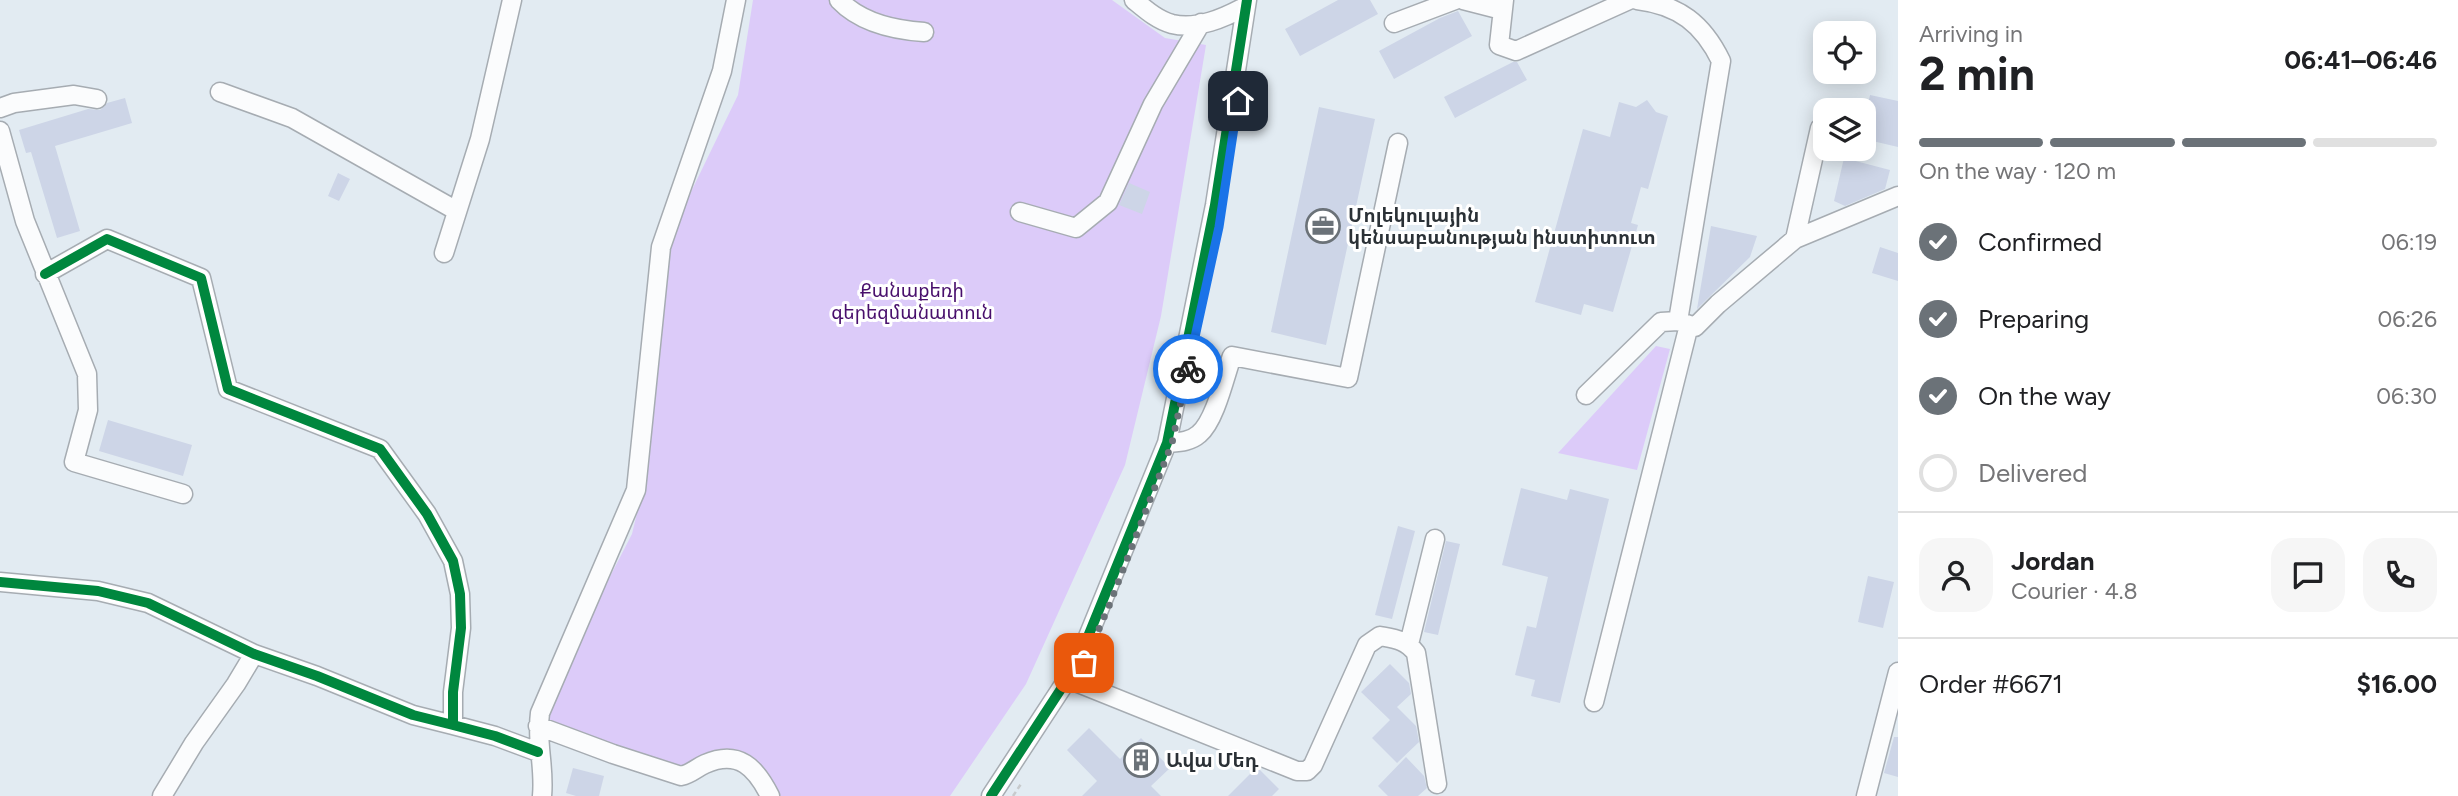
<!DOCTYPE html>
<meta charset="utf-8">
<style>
body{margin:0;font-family:Figtree,"Noto Sans Armenian",sans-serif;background:#f6f6f6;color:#202124;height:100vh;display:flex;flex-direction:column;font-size:26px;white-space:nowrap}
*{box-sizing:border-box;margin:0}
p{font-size:23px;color:#757577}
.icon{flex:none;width:38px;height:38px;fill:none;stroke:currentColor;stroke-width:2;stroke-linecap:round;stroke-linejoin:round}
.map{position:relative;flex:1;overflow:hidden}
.sheet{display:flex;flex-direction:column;background:#fff;width:560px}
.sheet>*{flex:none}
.fabs{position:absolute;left:1813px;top:21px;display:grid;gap:14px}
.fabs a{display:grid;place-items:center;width:63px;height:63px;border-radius:14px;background:#fff;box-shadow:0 4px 18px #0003;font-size:35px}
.pin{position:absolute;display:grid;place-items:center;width:60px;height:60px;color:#fff;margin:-30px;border-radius:14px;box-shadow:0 4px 10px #0006}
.courier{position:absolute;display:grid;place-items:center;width:70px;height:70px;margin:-35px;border:5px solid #1a73e8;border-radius:50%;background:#fff;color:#222;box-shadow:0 2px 9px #0007}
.head em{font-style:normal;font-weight:700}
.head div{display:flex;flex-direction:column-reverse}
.head{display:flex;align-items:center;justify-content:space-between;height:119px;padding:0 21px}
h1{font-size:46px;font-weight:700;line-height:52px}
.bar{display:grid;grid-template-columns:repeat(4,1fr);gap:10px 7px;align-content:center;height:84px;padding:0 21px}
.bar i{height:9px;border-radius:5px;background:#e0e0e0}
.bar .current{background:#6b7278}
.bar p{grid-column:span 4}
.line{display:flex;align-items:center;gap:18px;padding:0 21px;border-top:2px solid #e0e0e0}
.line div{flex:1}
.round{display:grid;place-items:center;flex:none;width:74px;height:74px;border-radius:21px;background:#f6f6f6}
ol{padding:0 21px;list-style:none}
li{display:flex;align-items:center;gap:21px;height:77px}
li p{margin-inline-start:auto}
li .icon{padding:7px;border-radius:50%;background:#6b7278;color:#fff;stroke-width:4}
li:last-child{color:#757577}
li i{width:38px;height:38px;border:4px solid #e0e0e0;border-radius:50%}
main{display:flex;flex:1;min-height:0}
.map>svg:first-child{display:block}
.green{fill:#dccbf9}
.building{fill:#cdd5e7}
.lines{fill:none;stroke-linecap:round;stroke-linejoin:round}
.minor-casing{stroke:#a6acb2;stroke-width:21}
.path{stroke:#c7cacc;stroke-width:2.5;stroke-dasharray:5 3.5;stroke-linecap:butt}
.minor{stroke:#fbfcfd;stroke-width:18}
.cycleway-casing{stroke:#fff;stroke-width:15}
.cycleway{stroke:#00873e;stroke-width:10}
.done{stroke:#6b7278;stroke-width:7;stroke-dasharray:0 12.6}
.route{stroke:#1a73e8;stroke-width:9}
.labels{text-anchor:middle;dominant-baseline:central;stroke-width:6;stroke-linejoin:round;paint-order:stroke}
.poi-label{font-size:19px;font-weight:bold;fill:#2b3136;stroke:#fff;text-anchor:start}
.park-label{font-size:19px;fill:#480f6c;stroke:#fff}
</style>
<main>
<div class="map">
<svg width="1898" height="796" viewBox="0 0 1898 796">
<rect width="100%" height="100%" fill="#e2ebf2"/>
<path class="green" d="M753,0H1112L1165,38L1206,45L1161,316L1125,465L1026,684L950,796H779C766,762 745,742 707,754C700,757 692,766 685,771L549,724L542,708L632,534L648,467L671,240L689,196L738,95Z
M1656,346L1670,349L1637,470L1558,453Z"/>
<path class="building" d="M1338,0H1370L1378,14L1300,56L1285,29Z
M1458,11L1472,36L1394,79L1379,51L1440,18Z
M1513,62H1517L1527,80L1455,118L1444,97Z
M1870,95L1898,101V147L1864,139V122Z
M125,98L132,123L55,146L80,231L57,238L31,152L26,153L19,130L88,109L100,110L107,103Z
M1647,100L1656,112L1668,116L1648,189L1641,187L1631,223L1638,225L1613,312L1584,304L1581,315L1535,302L1583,129L1610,137L1619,102L1636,107Z
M1319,107L1375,119L1326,345L1271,332Z
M1844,158L1890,170L1885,189L1845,206L1834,201Z
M338,173L350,179L339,201L328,196Z
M1129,183L1150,192L1142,214L1119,205Z
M1711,226L1757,236L1750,257L1697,309Z
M1880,247L1898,253V281L1872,273Z
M108,420L192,445L183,476L99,451Z
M1521,488L1567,500L1570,489L1609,499L1560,703L1531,696L1535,680L1515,675L1527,626L1536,628L1548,577L1502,565Z
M1398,526L1415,531L1392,619L1375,615Z
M1446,541L1460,544L1438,635L1424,632Z
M1868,576L1894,582L1883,628L1858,622Z
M1390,664L1409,683L1411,694L1397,707L1416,726L1419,742L1397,763L1372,738L1390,720L1361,692Z
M1089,728L1120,759L1141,738L1170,768L1151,786L1161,796H1082L1097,781L1067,750Z
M1894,737H1898V777L1884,773Z
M1406,757L1424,776L1427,788L1418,796H1388L1378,786Z
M1257,767L1279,789L1272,796H1228Z
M573,768L604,776L599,796H576L566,793Z"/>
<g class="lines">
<g class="minor-casing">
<path id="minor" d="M839,0C861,23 893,30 924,32
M1134,0C1145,9 1157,20 1172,24C1197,30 1224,18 1246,6
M1463,0L1502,10
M1504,0L1499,45L1516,51L1629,0
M1637,0C1679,5 1703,24 1721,61L1678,321
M1394,23L1455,0
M220,92L292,118L457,211
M0,108L14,103L74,95L97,99
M0,131L25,221L87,374L88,410L74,462L183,494
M1020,212L1076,228L1108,202L1153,104L1201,23
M1795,239L1820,128
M444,253L480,139L512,0
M45,274L107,239L201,278L228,389L380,449L427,514L453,561L460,594L461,628L453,692V725L495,736L538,752
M1586,395L1661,322L1678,321L1695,327L1718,304L1795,239L1898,196
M1167,443C1179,442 1190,442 1199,434C1215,421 1225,376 1232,356L1348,378L1398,143
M0,582L98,591L148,603L254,654L317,676L413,715L453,725
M1409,644L1435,539
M1068,679L1297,771H1307L1313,765L1367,645L1380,636C1396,639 1406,640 1416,653L1437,784
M1594,702L1689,325
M538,726L613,754L681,776C691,774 696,768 705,764C739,749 756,768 770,796
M162,796L194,743L236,684L254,654
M542,796C545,767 536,743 540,713L636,490L661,247L722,71L736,0
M991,796L1076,666L1167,443L1215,205L1247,0
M1866,796L1898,672"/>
</g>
<path class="path" d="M1013,796L1021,784"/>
<use href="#minor" class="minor"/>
<g class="cycleway-casing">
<path id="cycleway" d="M45,274L107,239L201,278L228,389L380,449L427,514L453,561L460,594L461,628L453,692V725L495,736L538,752
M0,582L98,591L148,603L254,654L317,676L413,715L453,725
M991,796L1076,666L1167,443L1215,205L1247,0"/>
</g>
<use href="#cycleway" class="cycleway"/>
</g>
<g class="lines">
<path class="done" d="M1084,663L1109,606L1172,443L1188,369"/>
<path class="route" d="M1188,369L1219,227L1238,101"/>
</g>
<defs>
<g id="office-ring" transform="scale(1.75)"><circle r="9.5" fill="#fff" stroke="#6b7278" stroke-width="1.5"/><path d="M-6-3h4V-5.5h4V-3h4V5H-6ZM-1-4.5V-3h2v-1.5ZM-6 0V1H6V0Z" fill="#6b7278"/></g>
<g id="building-ring" transform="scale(1.75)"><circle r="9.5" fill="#fff" stroke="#6b7278" stroke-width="1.5"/><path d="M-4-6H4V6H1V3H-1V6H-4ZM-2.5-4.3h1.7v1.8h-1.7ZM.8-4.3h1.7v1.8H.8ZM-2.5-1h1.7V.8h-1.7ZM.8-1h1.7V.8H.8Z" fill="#6b7278"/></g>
</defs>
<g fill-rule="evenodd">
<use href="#office-ring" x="1323" y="226"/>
<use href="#building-ring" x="1141" y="760"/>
</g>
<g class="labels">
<g class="poi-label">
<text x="1348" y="215">Մոլեկուլային<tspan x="1348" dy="22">կենսաբանության ինստիտուտ</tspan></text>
<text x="1166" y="760">Ավա Մեդ</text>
</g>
<g class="park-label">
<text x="912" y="290">Քանաքեռի<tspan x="912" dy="22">գերեզմանատուն</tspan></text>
</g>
</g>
</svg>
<div class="fabs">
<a><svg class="icon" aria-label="locate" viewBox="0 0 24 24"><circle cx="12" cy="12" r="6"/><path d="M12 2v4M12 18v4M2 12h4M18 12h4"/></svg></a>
<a><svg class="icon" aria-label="layers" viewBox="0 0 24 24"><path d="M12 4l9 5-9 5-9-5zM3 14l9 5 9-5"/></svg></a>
</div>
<div class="pin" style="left:1084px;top:663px;background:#ea580c"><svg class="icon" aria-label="bag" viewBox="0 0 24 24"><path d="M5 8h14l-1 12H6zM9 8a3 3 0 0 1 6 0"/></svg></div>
<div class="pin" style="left:1238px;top:101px;background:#1f2937"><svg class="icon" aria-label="home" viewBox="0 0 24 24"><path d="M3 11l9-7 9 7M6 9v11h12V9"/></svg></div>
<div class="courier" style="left:1188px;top:369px"><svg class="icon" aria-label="bike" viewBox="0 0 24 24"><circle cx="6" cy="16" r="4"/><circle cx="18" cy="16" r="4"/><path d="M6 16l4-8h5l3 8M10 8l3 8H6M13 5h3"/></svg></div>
</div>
<section class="sheet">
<div class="head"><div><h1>2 min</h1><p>Arriving in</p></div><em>06:41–06:46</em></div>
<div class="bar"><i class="current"></i><i class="current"></i><i class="current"></i><i></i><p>On the way · 120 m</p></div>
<ol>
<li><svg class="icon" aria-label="check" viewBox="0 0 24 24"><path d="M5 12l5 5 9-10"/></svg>Confirmed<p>06:19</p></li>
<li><svg class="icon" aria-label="check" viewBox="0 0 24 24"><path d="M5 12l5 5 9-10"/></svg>Preparing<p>06:26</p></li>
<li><svg class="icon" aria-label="check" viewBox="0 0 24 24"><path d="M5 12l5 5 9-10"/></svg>On the way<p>06:30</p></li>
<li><i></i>Delivered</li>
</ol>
<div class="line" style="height:126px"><a class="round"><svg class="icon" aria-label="person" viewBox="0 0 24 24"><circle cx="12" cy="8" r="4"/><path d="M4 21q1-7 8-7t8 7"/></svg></a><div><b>Jordan</b><p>Courier · 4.8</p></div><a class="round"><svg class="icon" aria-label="chat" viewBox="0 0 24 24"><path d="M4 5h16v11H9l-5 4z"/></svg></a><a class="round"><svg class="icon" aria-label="phone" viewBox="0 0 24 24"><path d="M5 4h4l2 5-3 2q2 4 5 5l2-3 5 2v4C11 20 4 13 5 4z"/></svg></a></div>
<div class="line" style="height:91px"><div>Order #6671</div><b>$16.00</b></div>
</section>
</main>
